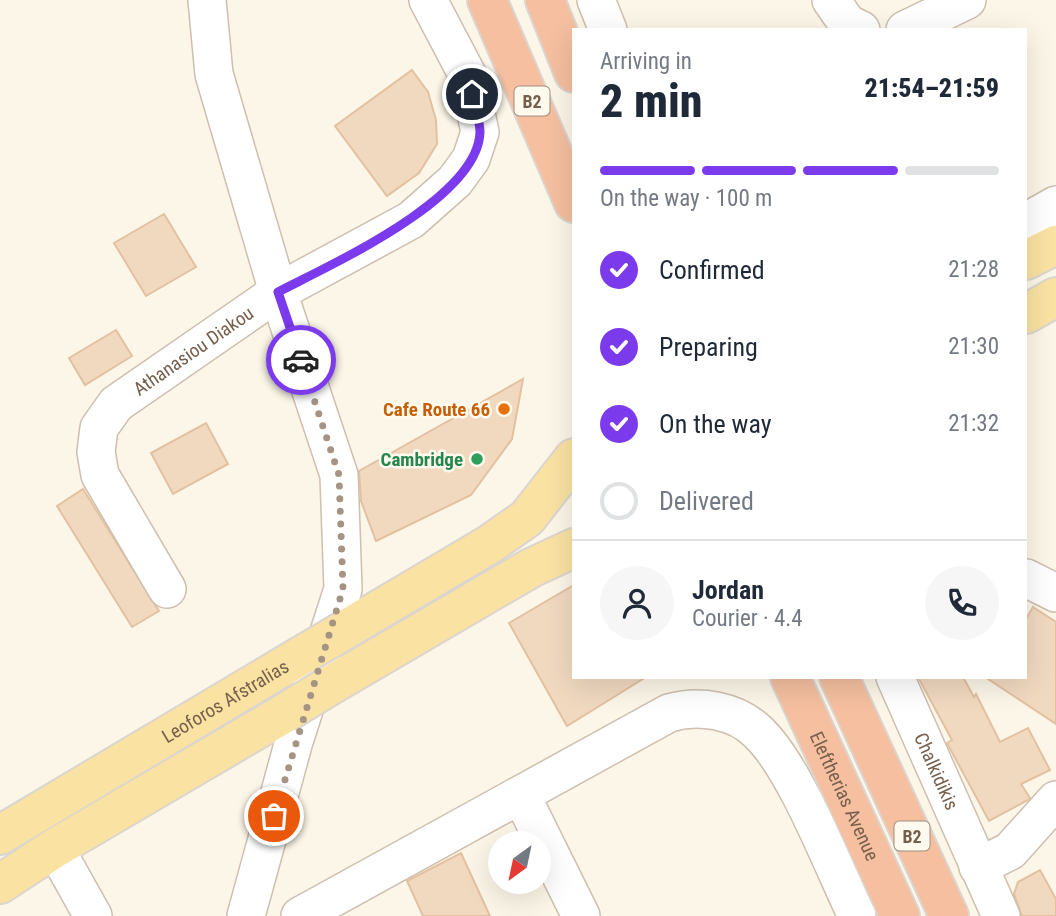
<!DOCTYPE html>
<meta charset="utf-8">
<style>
body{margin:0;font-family:"Roboto Condensed",sans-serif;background:#f6f6f7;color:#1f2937;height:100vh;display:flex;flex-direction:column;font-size:26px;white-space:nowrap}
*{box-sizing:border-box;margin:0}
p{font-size:23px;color:#747a83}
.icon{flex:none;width:38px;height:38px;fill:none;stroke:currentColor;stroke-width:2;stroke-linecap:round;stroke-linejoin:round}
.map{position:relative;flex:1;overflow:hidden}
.side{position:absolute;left:572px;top:28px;width:455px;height:651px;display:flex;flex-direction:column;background:#fff;border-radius:0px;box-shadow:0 7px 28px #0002}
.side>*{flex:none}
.needle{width:46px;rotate:213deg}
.controls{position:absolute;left:488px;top:831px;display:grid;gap:14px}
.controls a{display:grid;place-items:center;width:63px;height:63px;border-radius:50%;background:#fff;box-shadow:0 7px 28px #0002;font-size:35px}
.pin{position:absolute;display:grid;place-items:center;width:60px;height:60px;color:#fff;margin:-30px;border:4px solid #fff;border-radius:50%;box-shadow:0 2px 7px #0007}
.courier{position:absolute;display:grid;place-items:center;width:70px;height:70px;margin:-35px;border:5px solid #7c3aed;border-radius:50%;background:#fff;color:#222;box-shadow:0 2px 9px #0007}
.head em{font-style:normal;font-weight:800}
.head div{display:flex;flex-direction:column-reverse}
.head{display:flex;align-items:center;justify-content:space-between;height:119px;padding:0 28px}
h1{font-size:46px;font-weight:800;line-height:52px}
.bar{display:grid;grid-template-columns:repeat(4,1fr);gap:10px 7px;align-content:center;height:84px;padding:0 28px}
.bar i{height:9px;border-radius:5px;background:#e0e1e3}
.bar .current{background:#7c3aed}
.bar p{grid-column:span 4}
.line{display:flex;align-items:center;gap:18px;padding:0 28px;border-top:2px solid #e0e1e3}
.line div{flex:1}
.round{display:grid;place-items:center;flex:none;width:74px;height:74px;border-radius:37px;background:#f6f6f7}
ol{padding:0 28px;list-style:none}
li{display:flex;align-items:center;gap:21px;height:77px}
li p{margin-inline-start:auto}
li .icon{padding:7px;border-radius:50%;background:#7c3aed;color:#fff;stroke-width:4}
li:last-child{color:#747a83}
li i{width:38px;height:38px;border:4px solid #e0e1e3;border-radius:50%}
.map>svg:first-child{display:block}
.building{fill:#f1d9c0;stroke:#e3c1a0;stroke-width:2}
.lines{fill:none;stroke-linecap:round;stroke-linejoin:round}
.minor-casing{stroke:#cebfae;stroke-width:40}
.major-casing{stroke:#dbd5d0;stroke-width:42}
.highway-casing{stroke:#dbd5d0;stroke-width:42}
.minor{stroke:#fff;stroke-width:37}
.major{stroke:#f9e2a2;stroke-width:38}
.highway{stroke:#f5bfa0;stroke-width:38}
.major-bridge-casing{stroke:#dbd5d0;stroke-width:42;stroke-linecap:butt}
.major-bridge{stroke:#f9e2a2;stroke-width:38}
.done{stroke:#a59483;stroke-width:7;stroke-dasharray:0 12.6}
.route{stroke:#7c3aed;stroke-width:9}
.food-dot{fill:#e8710a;stroke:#fffaee;stroke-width:2.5}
.leisure-dot{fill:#2e9e5b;stroke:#fffaee;stroke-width:2.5}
.labels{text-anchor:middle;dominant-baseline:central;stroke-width:5;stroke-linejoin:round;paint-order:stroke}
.shield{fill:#fffaee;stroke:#9f8e7d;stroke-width:2}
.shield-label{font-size:18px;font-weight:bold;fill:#765f4c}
.street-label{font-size:19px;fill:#765f4c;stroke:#fffaee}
.food-label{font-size:19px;font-weight:bold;fill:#c56008;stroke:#fffaee;text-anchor:end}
.leisure-label{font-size:19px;font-weight:bold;fill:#27864d;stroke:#fffaee;text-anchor:end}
</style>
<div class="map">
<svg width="1056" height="916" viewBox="0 0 1056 916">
<rect width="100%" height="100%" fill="#fcf6e8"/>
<path class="building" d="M412,70L428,92L436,120L437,144L419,173L387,196L335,126Z
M164,214L196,267L146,296L114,243Z
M116,330L132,356L85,385L69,358Z
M523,379L512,439L471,495L376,541L361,501L359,471Z
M206,423L228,464L173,494L151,453Z
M83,489L159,611L132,627L57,506Z
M574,585V677H646L567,726L509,623Z
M1033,607L1056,622V724L985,677H1026V619Z
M918,677H963L974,697L976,694L1000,742L1028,728L1050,770L1021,784L1030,798L1028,800L989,821L947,743L952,740Z
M461,853L490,916H423L407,881Z
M1040,870L1056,899V916H1022L1014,894L1018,882Z"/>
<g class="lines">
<g class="minor-casing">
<g id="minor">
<path d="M207,0L214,74L278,292L339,475L343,589L294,741L246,916"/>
<path d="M596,0L608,30"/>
<path d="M831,0L847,23L861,30"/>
<path d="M905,30L967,0"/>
<path d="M1026,222L1056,205"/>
<path d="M1026,578L1056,593"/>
<path id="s1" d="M167,589L100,475L96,452L99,428L116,404L278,292L411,220L455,181L471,159L480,132L468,76L428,0"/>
<path id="s2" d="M895,677L1001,916"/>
<path d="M521,795L581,916"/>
<path d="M55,848L93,916"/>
<path d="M978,867L1010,851L1056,800"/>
<path d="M300,916L669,713C699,704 736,710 759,733C796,769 833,867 857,916"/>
</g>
</g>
<g class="major-casing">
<g id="major">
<path d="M1026,260L1056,245"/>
<path d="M1026,314L1056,297"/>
<path d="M348,628L490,544L527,518L574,458"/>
<path d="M329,686L531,568L574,548"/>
<path id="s3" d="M0,835L304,654"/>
<path d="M0,884L55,848L285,713"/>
</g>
</g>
<g class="highway-casing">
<g id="highway">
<path d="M487,0L574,203"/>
<path d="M545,0L574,73"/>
<path id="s4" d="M790,677L900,916"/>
<path d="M839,677L949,916"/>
</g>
</g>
<use href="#minor" class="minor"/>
<use href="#major" class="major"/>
<use href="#highway" class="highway"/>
<g class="major-bridge-casing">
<path id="major-bridge" d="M304,654L348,628
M285,713L329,686"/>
</g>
<use href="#major-bridge" class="major-bridge"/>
</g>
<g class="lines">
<path class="done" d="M274,816L343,589L339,475L301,360"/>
<path class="route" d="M301,360L278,292C330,265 478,199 480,132C480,120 474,106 472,94"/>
</g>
<circle class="food-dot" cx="504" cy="409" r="7"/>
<circle class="leisure-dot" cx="477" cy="459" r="7"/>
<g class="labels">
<g class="shield">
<rect x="514.5" y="86.5" width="35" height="29" rx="5"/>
<rect x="894.5" y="821.5" width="35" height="29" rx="5"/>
</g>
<g class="shield-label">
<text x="532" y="101">B2</text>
<text x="912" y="836">B2</text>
</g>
<g class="street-label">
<text stroke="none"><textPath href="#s1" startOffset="303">Athanasiou Diakou</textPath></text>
<text stroke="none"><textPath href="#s3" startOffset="262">Leoforos Afstralias</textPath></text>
<text stroke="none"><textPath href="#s2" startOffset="103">Chalkidikis</textPath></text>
<text stroke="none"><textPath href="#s4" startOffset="131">Eleftherias Avenue</textPath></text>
</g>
<g class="food-label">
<text x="490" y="409">Cafe Route 66</text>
</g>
<g class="leisure-label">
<text x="463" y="459">Cambridge</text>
</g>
</g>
</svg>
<div class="controls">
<a><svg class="needle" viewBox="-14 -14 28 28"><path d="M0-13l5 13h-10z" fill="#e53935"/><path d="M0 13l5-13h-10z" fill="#747a83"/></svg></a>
</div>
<div class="pin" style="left:274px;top:816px;background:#ea580c"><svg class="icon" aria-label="bag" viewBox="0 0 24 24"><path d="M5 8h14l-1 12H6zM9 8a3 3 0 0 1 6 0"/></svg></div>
<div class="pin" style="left:472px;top:94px;background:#1f2937"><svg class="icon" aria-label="home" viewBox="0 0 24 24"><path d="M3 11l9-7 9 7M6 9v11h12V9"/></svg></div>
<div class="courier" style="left:301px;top:360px"><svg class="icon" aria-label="car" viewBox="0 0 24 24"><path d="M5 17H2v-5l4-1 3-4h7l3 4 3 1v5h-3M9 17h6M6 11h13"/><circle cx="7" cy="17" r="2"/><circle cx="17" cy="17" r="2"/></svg></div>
<section class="side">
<div class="head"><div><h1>2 min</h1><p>Arriving in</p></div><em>21:54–21:59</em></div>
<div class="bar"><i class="current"></i><i class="current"></i><i class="current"></i><i></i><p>On the way · 100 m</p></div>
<ol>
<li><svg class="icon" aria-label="check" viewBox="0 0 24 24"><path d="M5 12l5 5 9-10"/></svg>Confirmed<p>21:28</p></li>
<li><svg class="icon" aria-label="check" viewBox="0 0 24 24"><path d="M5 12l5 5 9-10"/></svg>Preparing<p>21:30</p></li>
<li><svg class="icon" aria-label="check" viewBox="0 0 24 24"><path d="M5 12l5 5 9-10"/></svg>On the way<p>21:32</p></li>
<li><i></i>Delivered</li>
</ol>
<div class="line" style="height:126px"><a class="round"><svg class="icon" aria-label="person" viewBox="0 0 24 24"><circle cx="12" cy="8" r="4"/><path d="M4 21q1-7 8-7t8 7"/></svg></a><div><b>Jordan</b><p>Courier · 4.4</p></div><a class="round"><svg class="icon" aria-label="phone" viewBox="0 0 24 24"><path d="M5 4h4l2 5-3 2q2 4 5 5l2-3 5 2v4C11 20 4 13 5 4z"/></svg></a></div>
</section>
</div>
